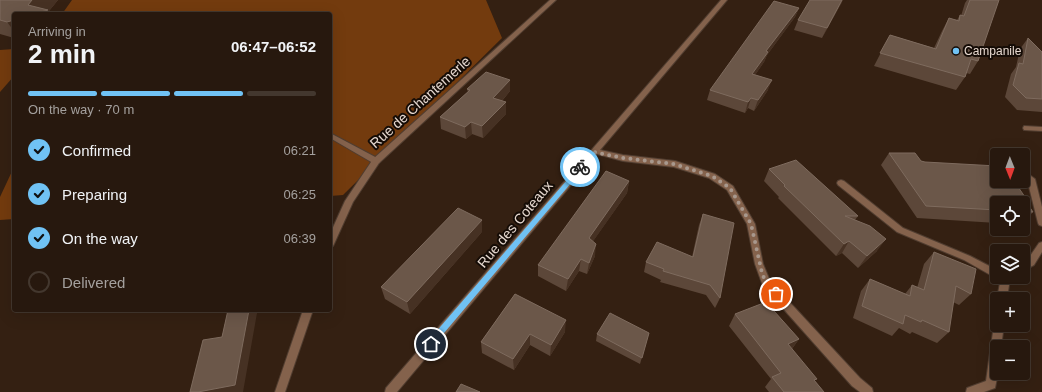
<!DOCTYPE html>
<meta charset="utf-8">
<style>
body{margin:0;font-family:Arial,sans-serif;background:#33251c;color:#f1f3f6;height:100vh;display:flex;flex-direction:column;font-size:15px;white-space:nowrap}
*{box-sizing:border-box;margin:0}
p{font-size:13px;color:#a4a09e}
.icon{flex:none;width:22px;height:22px;fill:none;stroke:currentColor;stroke-width:2;stroke-linecap:round;stroke-linejoin:round}
.map{position:relative;flex:1;overflow:hidden}
.side{position:absolute;left:12px;top:12px;width:320px;height:300px;display:flex;flex-direction:column;background:#27180e;border-radius:4px;box-shadow:0 4px 16px #0002,0 0 0 1px #43372e}
.side>*{flex:none}
.needle{width:26px;rotate:179deg}
.buttons{position:absolute;left:990px;top:148px;display:grid;gap:8px}
.buttons a{display:grid;place-items:center;width:40px;height:40px;border-radius:4px;background:#27180e;box-shadow:0 4px 16px #0002,0 0 0 1px #43372e;font-size:20px}
.pin{position:absolute;display:grid;place-items:center;width:34px;height:34px;color:#fff;margin:-17px;border:2px solid #fff;border-radius:50%;box-shadow:0 1px 4px #0007}
.courier{position:absolute;display:grid;place-items:center;width:40px;height:40px;margin:-20px;border:3px solid #70c2f4;border-radius:50%;background:#fff;color:#222;box-shadow:0 1px 5px #0007}
.head em{font-style:normal;font-weight:700}
.head div{display:flex;flex-direction:column-reverse}
.head{display:flex;align-items:center;justify-content:space-between;height:68px;padding:0 16px}
h1{font-size:26px;font-weight:700;line-height:30px}
.bar{display:grid;grid-template-columns:repeat(4,1fr);gap:6px 4px;align-content:center;height:48px;padding:0 16px}
.bar i{height:5px;border-radius:3px;background:#43372e}
.bar .current{background:#70c2f4}
.bar p{grid-column:span 4}
ol{padding:0 16px;list-style:none}
li{display:flex;align-items:center;gap:12px;height:44px}
li p{margin-inline-start:auto}
li .icon{padding:4px;border-radius:50%;background:#70c2f4;color:#111;stroke-width:4}
li:last-child{color:#a4a09e}
li i{width:22px;height:22px;border:2px solid #43372e;border-radius:50%}
.map>svg:first-child{display:block}
.green{fill:#733b0e}
.lines{fill:none;stroke-linecap:round;stroke-linejoin:round}
.service-casing{stroke:#503d30;stroke-width:2}
.minor-casing{stroke:#503d30;stroke-width:2}
.service{fill:#84624c;fill-rule:evenodd}
.minor{fill:#84624c;fill-rule:evenodd}
.wall{fill:#5c4739}
.shaded-wall{fill:#463123}
.building{fill:#6b5749;stroke:#7e6b5e}
.route{fill:#70c2f4}
.done{stroke:#a8988d;stroke-width:4;stroke-dasharray:0 7.2}
.poi-dot{fill:#70c2f4;stroke:#150c06;stroke-width:1.5}
.labels{text-anchor:middle;dominant-baseline:central;stroke-width:4;stroke-linejoin:round;paint-order:stroke}
.far-poi-label{font-size:12px;fill:#e6d8cf;stroke:#150c06;text-anchor:start}
.street-label{font-size:14px;fill:#e6d8cf;stroke:#150c06}
</style>
<div class="map">
<svg width="1042" height="392" viewBox="0 0 1042 392">
<rect width="100%" height="100%" fill="#342012"/>
<path class="green" d="M72,0H486L502,38L343,195L330,196V14H62Z
M14,49V76L0,92V50Z
M14,167V219L0,220V197Z"/>
<g class="lines">
<g class="service-casing">
<path id="service" d="M1024,126L1042,127V131L1024,130L1023,128Z
M330,133L379,159L380,161L379,163H373L330,138Z"/>
</g>
<g class="minor-casing">
<path id="minor" d="M550,0H556L379,163L353,202L334,244L333,246L330,247V234L345,201L373,159Z
M721,0H727L600,150L623,155L675,161L715,174L733,186L755,224L763,264L770,281L860,378L872,388L873,392H860L852,386L763,286L755,264L747,224L727,190L709,178L674,167L623,161L597,154L397,392H385L386,388Z
M1031,176L1035,179L1042,207V226L1039,225L1038,223L1027,179Z
M841,180L844,181L903,228L970,256L997,270V277H999H994L964,260L897,232L838,185L837,183L838,181Z
M1042,242V252L1034,265L1023,271V262L1028,259L1039,243Z
M1001,277L1010,278L1007,299H997Z
M303,310H313L285,392H275Z
M997,321V325H1004L1001,347H997L998,373L995,388L984,392H966L967,388L986,381L994,325Z"/>
</g>
<use href="#service" class="service"/>
<use href="#minor" class="minor"/>
</g>
<path class="wall" d="M0,0H58L49,11L51,14H14V38L0,34Z
M967,0H999L978,61L970,74L966,73L965,77L956,90L874,66L890,35L934,48L942,31L949,18L957,20L960,15L961,16L965,3Z
M842,2L822,38L794,30L798,20Z
M799,8L795,17L767,55L764,62L755,75L768,90L754,111L748,108L745,113L707,100L710,90Z
M1028,38L1042,52V112L1017,110L1005,97L1011,74L1016,67L1020,49Z
M510,80V91L502,101L506,102V114L483,138L472,134L466,139L441,129L440,117L468,92L467,89Z
M889,153L921,161L1025,197L1023,199L1033,212L1023,222V203H997V223L917,218L881,165Z
M769,169L858,216L855,220L877,251L858,268L842,253L836,256L778,198L779,197L764,181Z
M629,181L627,193L593,241L595,256L587,274L579,271L566,291L538,276V265Z
M703,214L720,298L715,308L706,295L660,282L661,280L644,272L646,262L692,257L699,225Z
M482,232L410,314L385,299L381,287Z
M934,252L971,294L959,305L953,302L949,332L937,343L912,332L910,334L899,328L892,336L853,318L861,291L870,279L905,294L912,285L917,288L924,264Z
M515,294L565,332L550,356L530,345L514,370L482,353L481,342Z
M228,310H269V312L257,313L222,337Z
M735,314L799,339L792,349L815,381L824,392H769L765,387L771,379L729,326Z
M649,333L640,364L596,341L597,334Z"/>
<path class="shaded-wall" d="M32,0H58L49,11L51,14H34L28,5Z
M842,0H843L842,2L822,38L827,28Z
M799,8L795,17L767,55L764,62L749,84L752,74L766,51Z
M14,20V31L7,22Z
M510,80V91L494,110L493,98Z
M772,80L768,90L754,111L758,100Z
M751,98L748,108L745,113L748,102Z
M506,102V114L483,138L482,126Z
M471,122L472,134L466,139L465,127Z
M629,181L627,193L587,250L589,238Z
M482,220V232L410,314L407,302Z
M886,239L877,251L858,268L867,256Z
M849,241L842,253L836,256L844,244Z
M596,244L595,256L587,274L589,263Z
M581,259L579,271L566,291L568,279Z
M249,310H255L257,313L243,392H198Z
M566,320L565,332L550,356L551,345Z
M530,334V345L514,370L513,359Z
M799,339L791,350L788,344Z"/>
<path class="building" d="M0,0H32L28,5L48,10L34,14H14V20L7,22L0,20Z
M810,0H842L827,28L798,20Z
M970,0H999L978,61L971,59L965,77L880,53L890,35L936,49L949,18L959,21L960,15L964,16Z
M774,1L799,8L766,51L768,52L752,74L772,80L758,100L751,98L748,102L710,90Z
M1028,38L1042,52V99L1026,98L1013,85L1019,63L1023,64Z
M486,72L510,80L493,98L506,102L482,126L471,122L465,127L440,117L470,90L467,89Z
M889,153H915L921,161L925,162L997,166V181H1014L1025,197L1022,196L1033,212L1023,211V203H997V210L926,206Z
M796,160L858,216H845L870,226L886,239L867,256L849,241L844,244L784,186L785,185L769,169Z
M606,171L629,181L589,238L596,244L589,263L581,259L568,279L538,265Z
M458,208L482,220L407,302L381,287Z
M703,214L734,223L720,298L710,285L663,271L664,269L646,262L657,242L693,257Z
M934,252L976,269L971,294L956,286L949,332L922,320L921,322L905,315L903,324L862,306L870,279L910,296L912,285L924,290Z
M515,294L566,320L551,345L530,334L513,359L481,342Z
M766,302L799,339L788,344L817,379L814,380L824,392H784L772,377L781,373L735,314Z
M228,310H249L235,385L198,392H190L203,340L222,337Z
M610,313L649,333L642,358L597,334Z
M461,384L480,392H456Z"/>
<path class="route" d="M580,165L583,166V169L433,346H428V341Z"/>
<g class="lines">
<path class="done" d="M580,167L594,152L623,158L674,164L712,176L730,188L751,224L762,273L766,283L776,294"/>
</g>
<circle class="poi-dot" cx="956" cy="51" r="4"/>
<g class="labels">
<g class="far-poi-label">
<text x="964" y="51">Campanile</text>
</g>
<g class="street-label">
<text transform="translate(420 102) rotate(-42)">Rue de Chantemerle</text>
<text transform="translate(515 224) rotate(-50)">Rue des Coteaux</text>
</g>
</g>
</svg>
<div class="buttons">
<a><svg class="needle" viewBox="-14 -14 28 28"><path d="M0-13l5 13h-10z" fill="#e53935"/><path d="M0 13l5-13h-10z" fill="#a4a09e"/></svg></a>
<a><svg class="icon" aria-label="locate" viewBox="0 0 24 24"><circle cx="12" cy="12" r="6"/><path d="M12 2v4M12 18v4M2 12h4M18 12h4"/></svg></a>
<a><svg class="icon" aria-label="layers" viewBox="0 0 24 24"><path d="M12 4l9 5-9 5-9-5zM3 14l9 5 9-5"/></svg></a>
<a>+</a>
<a>−</a>
</div>
<div class="pin" style="left:776px;top:294px;background:#ea580c"><svg class="icon" aria-label="bag" viewBox="0 0 24 24"><path d="M5 8h14l-1 12H6zM9 8a3 3 0 0 1 6 0"/></svg></div>
<div class="pin" style="left:431px;top:344px;background:#1f2937"><svg class="icon" aria-label="home" viewBox="0 0 24 24"><path d="M3 11l9-7 9 7M6 9v11h12V9"/></svg></div>
<div class="courier" style="left:580px;top:167px"><svg class="icon" aria-label="bike" viewBox="0 0 24 24"><circle cx="6" cy="16" r="4"/><circle cx="18" cy="16" r="4"/><path d="M6 16l4-8h5l3 8M10 8l3 8H6M13 5h3"/></svg></div>
<section class="side">
<div class="head"><div><h1>2 min</h1><p>Arriving in</p></div><em>06:47–06:52</em></div>
<div class="bar"><i class="current"></i><i class="current"></i><i class="current"></i><i></i><p>On the way · 70 m</p></div>
<ol>
<li><svg class="icon" aria-label="check" viewBox="0 0 24 24"><path d="M5 12l5 5 9-10"/></svg>Confirmed<p>06:21</p></li>
<li><svg class="icon" aria-label="check" viewBox="0 0 24 24"><path d="M5 12l5 5 9-10"/></svg>Preparing<p>06:25</p></li>
<li><svg class="icon" aria-label="check" viewBox="0 0 24 24"><path d="M5 12l5 5 9-10"/></svg>On the way<p>06:39</p></li>
<li><i></i>Delivered</li>
</ol>
</section>
</div>
